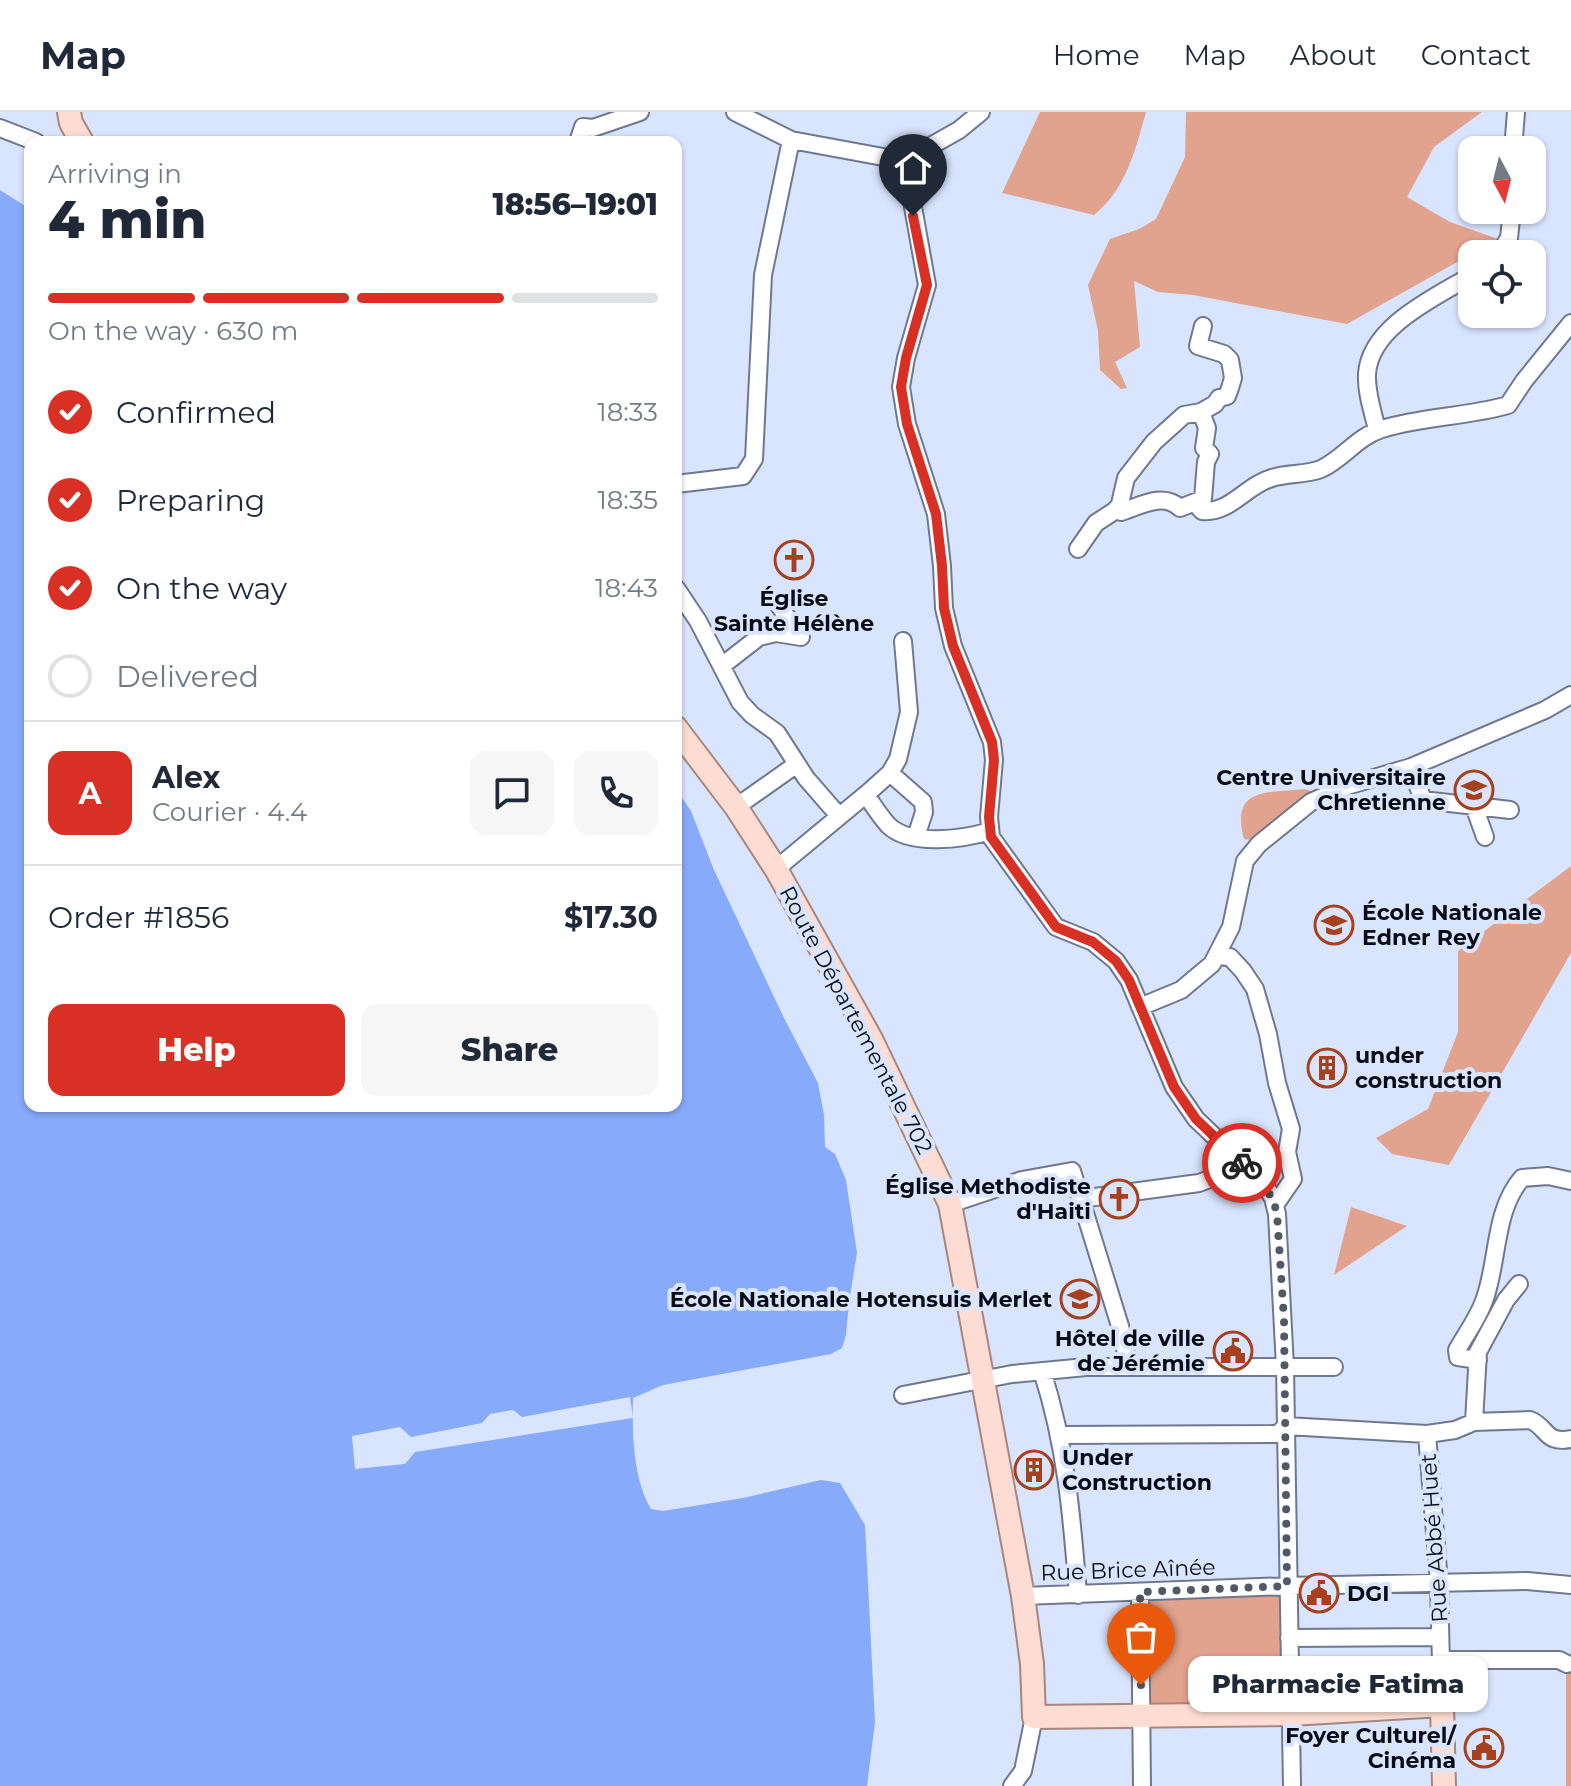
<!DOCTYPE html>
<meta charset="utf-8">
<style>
body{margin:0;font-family:Montserrat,sans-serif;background:#f6f6f7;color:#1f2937;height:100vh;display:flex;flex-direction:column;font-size:30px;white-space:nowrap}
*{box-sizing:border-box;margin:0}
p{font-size:26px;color:#747a83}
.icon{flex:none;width:44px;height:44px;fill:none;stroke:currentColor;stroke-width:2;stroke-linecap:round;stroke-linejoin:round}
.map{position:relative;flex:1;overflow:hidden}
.panel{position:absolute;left:24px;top:24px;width:658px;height:976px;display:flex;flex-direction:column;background:#fff;border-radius:16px;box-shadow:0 2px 6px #0004}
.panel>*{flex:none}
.needle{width:52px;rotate:173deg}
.tools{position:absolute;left:1458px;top:24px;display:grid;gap:16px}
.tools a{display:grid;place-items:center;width:88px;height:88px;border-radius:16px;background:#fff;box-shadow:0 2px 6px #0004;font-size:40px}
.pin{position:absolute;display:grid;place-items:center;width:68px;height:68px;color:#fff;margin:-82px -34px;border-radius:50% 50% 50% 0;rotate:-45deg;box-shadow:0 0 8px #0007}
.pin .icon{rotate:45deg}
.courier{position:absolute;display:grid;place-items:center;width:80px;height:80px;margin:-40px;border:6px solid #d93025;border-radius:50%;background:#fff;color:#222;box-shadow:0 2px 10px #0007}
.bubble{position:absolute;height:56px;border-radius:16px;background:#fff;box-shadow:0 2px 6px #0004;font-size:26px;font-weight:800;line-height:56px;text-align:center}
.head em{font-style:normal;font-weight:800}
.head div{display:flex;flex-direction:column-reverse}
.head{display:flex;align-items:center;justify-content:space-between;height:136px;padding:0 24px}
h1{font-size:52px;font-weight:800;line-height:60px}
.bar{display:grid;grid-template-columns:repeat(4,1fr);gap:12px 8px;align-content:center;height:96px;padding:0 24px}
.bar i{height:10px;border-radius:6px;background:#e0e1e3}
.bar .selected{background:#d93025}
.bar p{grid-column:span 4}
.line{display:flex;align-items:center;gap:20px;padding:0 24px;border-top:2px solid #e0e1e3}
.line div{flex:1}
.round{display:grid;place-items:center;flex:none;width:84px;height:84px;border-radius:16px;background:#f6f6f7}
ol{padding:0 24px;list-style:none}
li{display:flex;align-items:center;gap:24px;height:88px}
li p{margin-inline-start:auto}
li .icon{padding:8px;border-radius:50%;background:#d93025;color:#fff;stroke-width:4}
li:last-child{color:#747a83}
li i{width:44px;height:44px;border:4px solid #e0e1e3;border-radius:50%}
.primary-button{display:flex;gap:16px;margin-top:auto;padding:16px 24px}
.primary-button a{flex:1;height:92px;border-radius:16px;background:#d93025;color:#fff;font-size:32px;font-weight:800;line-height:92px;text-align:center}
.primary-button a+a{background:#f6f6f7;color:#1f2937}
header{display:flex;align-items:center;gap:48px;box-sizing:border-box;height:112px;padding:0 40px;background:#fff;border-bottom:2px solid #e0e1e3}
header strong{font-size:38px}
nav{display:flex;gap:44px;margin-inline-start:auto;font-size:28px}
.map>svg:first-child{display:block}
.green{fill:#e1a28e}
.water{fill:#87aafa}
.pier{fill:#d9e5fe}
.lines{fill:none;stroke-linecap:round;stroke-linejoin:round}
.minor-casing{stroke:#6e788e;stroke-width:20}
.major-casing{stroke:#a7867d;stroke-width:26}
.minor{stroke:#fff;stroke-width:16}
.major{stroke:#fdddd3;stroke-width:22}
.done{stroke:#515866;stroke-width:8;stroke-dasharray:0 14.4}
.route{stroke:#d93025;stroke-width:10}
.labels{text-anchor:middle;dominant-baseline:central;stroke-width:8;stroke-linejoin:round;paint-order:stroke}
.poi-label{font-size:22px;font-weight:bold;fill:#080c14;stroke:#d9e5fe;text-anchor:end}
.street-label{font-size:22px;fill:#080c14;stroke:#d9e5fe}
</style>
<header>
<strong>Map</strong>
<nav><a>Home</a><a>Map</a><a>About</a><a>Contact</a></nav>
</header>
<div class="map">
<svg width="1571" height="1674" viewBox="0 0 1571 1674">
<rect width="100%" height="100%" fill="#d9e5fe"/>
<path class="green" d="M1040,0H1146C1135,39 1126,77 1094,103L1002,81Z
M1186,0H1482L1434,35L1407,85L1450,110L1498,127L1347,212L1193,183L1158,180L1134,169L1140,235L1115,250L1127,276L1121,277L1100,258L1098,219L1088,173L1110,127L1139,117L1156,107L1185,45Z
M1305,677L1311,679L1313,684L1310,689L1264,716L1252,728L1244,727C1230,675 1267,681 1305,677Z
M1571,754V841L1449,1053L1392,1042L1376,1026L1428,997L1458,920V839Z
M1351,1095L1407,1114L1334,1163Z
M1282,1480L1284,1597L1151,1598L1150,1485Z
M1571,1540V1674H1566V1558Z"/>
<path class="water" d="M0,78L30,97V994H676V677L691,699L714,758L783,904L818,971L824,1003L825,1035L835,1042L846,1068L857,1141L849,1190L846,1223L842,1236L831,1242L663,1273L633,1286C632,1321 633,1366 651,1397L663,1399L743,1386L821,1368L840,1371L865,1413L875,1610L867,1674H0Z"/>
<path class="pier" d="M630,1285L633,1306L415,1340L405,1352L355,1357L352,1324L400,1315L411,1325L482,1311L490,1302L513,1298L522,1305Z"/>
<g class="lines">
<g class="minor-casing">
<path id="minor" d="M735,0L791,28L894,47L906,56
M981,0L959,18L913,44L906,56L927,173L906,246L901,275L907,312L936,402L942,454L944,496L953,534L992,630L994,648L989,705L991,725L1056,815L1093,830L1116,849L1129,868L1174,975L1196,1007L1264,1072L1273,1086L1277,1102L1285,1255L1292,1674
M0,16L36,30
M578,30L583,15L593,16L640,0
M1513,38L1516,0
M1499,142L1509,126L1512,98
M1377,318C1373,300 1366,281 1367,262C1370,214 1436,185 1472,163
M676,372L743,364L754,347L763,163L791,28
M1195,391L1202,399C1230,402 1246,373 1272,366C1287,361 1306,363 1321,357C1343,347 1358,324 1382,317C1423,304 1467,305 1508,293L1524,269L1571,211
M1116,397L1121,400C1140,394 1163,380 1180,396L1203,387L1206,350L1210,342L1204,336L1207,316L1201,300
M1078,437L1096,411L1119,396L1126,366L1154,330L1184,303L1201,300L1215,292L1219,286L1227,284L1230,276L1233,266L1230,248L1224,242L1198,234L1203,214
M676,476L698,509L740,590L752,603L777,621L806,666L839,704
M723,553L759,525L776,521L801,525L778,492
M1411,655L1423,688L1510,698
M890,661L923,690L924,700L916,725
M866,683C873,693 880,704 888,713C910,735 964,727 990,719
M1474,694L1485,725
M736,695L797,652
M776,757L870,679L890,661L898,647L909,600L903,529
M1216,844L1230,845L1243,859L1255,877L1268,922L1277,971L1291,1017L1287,1040L1293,1067L1275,1093
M1140,895L1181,878L1212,852L1231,815L1245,749L1259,732L1311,690L1347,674L1411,655L1545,598L1571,583
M1080,1087L1199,1071L1244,1054
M950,1092L1022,1068L1072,1059L1120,1214L1129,1255
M1478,1248L1458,1245L1457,1238C1466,1222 1478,1206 1484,1189C1499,1149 1493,1100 1522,1066L1548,1064L1571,1069
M1042,1259C1066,1333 1072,1405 1078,1483
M903,1283L1012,1262L1086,1255H1334
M1474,1310L1478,1240L1506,1188L1519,1172
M1427,1322L1439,1471L1442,1593
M1061,1323L1278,1322L1286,1314L1427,1322L1455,1318L1474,1310L1530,1308C1548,1315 1544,1332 1571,1327
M1140,1480L1142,1674
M1023,1484L1287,1474L1527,1469L1571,1473
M1289,1526L1440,1525
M1441,1548H1559L1567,1552
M1012,1674L1023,1659L1034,1605"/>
</g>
<g class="major-casing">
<path id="major" d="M69,0L71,11L82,30
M676,616L736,695L776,757L871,927L950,1092L1023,1484L1032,1552L1034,1605L1291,1602L1442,1593L1444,1674"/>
</g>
<use href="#minor" class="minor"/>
<use href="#major" class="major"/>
</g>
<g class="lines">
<path class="done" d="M1141,1573L1140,1480L1287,1474L1284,1207L1277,1102C1272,1079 1259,1067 1242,1051"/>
<path class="route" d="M913,104L927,173L906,246L901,275L907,312L936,402L942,454L944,496L953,534L992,630L994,648L989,705L991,725L1056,815L1093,830L1116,849L1129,868L1174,975L1196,1007L1242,1051"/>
</g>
<defs>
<g id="church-ring" transform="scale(2)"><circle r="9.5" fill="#d9e5fe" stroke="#a7401d" stroke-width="1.5"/><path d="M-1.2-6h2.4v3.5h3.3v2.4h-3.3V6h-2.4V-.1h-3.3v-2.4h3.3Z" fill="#a7401d"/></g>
<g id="school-ring" transform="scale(2)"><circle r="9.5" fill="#d9e5fe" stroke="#a7401d" stroke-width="1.5"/><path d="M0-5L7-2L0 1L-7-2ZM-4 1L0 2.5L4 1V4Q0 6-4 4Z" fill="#a7401d"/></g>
<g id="building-ring" transform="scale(2)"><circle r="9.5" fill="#d9e5fe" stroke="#a7401d" stroke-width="1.5"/><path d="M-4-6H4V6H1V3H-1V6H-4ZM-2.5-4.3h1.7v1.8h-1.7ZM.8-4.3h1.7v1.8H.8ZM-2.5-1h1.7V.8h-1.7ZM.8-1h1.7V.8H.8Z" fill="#a7401d"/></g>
<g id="civic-ring" transform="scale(2)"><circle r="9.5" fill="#d9e5fe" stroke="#a7401d" stroke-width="1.5"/><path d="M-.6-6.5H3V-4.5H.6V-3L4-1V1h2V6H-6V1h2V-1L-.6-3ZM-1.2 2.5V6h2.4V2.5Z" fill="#a7401d"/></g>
</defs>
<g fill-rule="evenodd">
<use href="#church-ring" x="794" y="448"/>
<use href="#school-ring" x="1474" y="678"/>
<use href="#school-ring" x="1334" y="813"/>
<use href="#building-ring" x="1327" y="956"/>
<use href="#church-ring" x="1119" y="1087"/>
<use href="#school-ring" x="1080" y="1187"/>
<use href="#civic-ring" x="1233" y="1239"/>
<use href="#building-ring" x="1034" y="1358"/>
<use href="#civic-ring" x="1319" y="1481"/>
<use href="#civic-ring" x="1484" y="1636"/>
</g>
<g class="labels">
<g class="poi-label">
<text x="794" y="486" text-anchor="middle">Église<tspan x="794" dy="25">Sainte Hélène</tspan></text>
<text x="1446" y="665">Centre Universitaire<tspan x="1446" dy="25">Chretienne</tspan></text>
<text x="1362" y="800" text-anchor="start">École Nationale<tspan x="1362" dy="25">Edner Rey</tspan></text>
<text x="1355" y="943" text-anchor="start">under<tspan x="1355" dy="25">construction</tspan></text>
<text x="1091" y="1074">Église Methodiste<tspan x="1091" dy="25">d'Haiti</tspan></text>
<text x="1052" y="1187">École Nationale Hotensuis Merlet</text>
<text x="1205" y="1226">Hôtel de ville<tspan x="1205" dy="25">de Jérémie</tspan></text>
<text x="1062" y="1345" text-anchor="start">Under<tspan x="1062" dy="25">Construction</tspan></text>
<text x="1347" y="1481" text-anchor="start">DGI</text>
<text x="1456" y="1623">Foyer Culturel/<tspan x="1456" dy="25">Cinéma</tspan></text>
</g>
<g class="street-label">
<text transform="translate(856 908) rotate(62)">Route Départementale 702</text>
<text transform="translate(1434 1426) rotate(-94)">Rue Abbé Huet</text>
<text transform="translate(1128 1458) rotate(-2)">Rue Brice Aînée</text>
</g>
</g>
</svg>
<div class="tools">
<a><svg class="needle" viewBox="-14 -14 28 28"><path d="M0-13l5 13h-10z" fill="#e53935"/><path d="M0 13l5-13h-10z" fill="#747a83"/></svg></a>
<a><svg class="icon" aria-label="locate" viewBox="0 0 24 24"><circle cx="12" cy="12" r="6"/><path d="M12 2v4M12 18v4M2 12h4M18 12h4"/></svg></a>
</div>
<div class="pin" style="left:1141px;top:1573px;background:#ea580c"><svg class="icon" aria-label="bag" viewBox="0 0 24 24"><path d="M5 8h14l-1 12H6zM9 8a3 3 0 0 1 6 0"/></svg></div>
<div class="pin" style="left:913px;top:104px;background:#1f2937"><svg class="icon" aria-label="home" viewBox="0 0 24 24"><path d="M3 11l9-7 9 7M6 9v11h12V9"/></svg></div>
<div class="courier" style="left:1242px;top:1051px"><svg class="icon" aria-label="bike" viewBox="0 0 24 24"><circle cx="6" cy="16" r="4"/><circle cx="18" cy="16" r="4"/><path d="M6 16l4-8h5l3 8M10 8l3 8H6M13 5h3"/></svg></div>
<div class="bubble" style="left:1188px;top:1544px;width:300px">Pharmacie Fatima</div>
<section class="panel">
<div class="head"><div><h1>4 min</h1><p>Arriving in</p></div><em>18:56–19:01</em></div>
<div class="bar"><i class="selected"></i><i class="selected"></i><i class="selected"></i><i></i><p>On the way · 630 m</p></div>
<ol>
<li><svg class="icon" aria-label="check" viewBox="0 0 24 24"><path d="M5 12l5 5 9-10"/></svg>Confirmed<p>18:33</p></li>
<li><svg class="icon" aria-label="check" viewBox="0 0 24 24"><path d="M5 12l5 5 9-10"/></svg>Preparing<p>18:35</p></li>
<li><svg class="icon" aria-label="check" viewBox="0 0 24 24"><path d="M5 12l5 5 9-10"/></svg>On the way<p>18:43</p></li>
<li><i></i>Delivered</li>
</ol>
<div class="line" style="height:144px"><b class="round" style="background:#d93025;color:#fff">A</b><div><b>Alex</b><p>Courier · 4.4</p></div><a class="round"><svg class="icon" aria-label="chat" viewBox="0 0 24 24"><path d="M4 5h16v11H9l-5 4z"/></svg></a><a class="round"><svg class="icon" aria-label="phone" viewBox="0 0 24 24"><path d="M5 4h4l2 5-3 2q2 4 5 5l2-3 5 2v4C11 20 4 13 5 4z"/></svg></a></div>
<div class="line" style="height:104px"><div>Order #1856</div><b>$17.30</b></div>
<div class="primary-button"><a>Help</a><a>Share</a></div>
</section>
</div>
